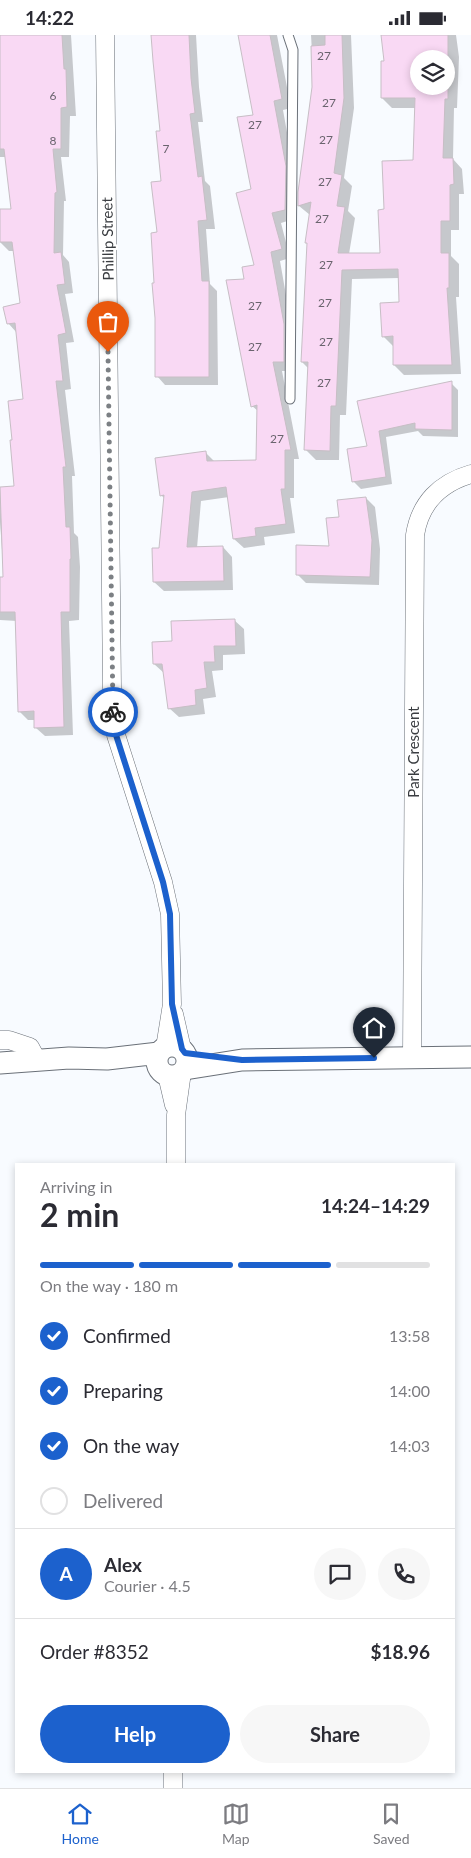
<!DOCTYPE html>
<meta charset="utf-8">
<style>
body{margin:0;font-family:Lato,sans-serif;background:#f7f7f7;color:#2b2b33;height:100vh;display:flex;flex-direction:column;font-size:19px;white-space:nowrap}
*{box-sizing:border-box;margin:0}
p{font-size:16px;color:#7c7c81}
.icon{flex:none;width:28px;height:28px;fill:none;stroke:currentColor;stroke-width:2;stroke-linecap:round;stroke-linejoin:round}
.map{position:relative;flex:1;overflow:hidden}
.drawer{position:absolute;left:15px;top:1128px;width:440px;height:610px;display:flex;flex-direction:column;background:#fff;border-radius:0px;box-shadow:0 2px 8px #0003}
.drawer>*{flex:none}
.tools{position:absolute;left:410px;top:15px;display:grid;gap:10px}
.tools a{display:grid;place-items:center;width:45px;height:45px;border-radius:50%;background:#fff;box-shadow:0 2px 8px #0003;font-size:25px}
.pin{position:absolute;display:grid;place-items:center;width:42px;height:42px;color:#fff;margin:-51px -21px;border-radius:50% 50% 50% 0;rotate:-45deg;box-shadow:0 0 5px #0007}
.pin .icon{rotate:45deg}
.courier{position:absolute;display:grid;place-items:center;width:50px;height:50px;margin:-25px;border:4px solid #1c61cd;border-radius:50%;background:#fff;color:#222;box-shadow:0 1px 6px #0007}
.headline em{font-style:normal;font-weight:700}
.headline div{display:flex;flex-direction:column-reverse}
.headline{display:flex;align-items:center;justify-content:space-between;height:85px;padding:0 25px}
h1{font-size:32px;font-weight:700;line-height:38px}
.bar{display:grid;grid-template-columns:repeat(4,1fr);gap:8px 5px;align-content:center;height:60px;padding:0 25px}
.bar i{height:6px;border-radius:4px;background:#e1e1e2}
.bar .selected{background:#1c61cd}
.bar p{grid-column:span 4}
.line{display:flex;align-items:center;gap:12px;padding:0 25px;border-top:1px solid #e1e1e2}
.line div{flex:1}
.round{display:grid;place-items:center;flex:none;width:52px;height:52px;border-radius:26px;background:#f7f7f7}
ol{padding:0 25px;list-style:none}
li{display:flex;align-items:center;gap:15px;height:55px}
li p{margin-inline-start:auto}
li .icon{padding:5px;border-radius:50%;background:#1c61cd;color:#fff;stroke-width:4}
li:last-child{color:#7c7c81}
li i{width:28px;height:28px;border:2px solid #e1e1e2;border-radius:50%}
.primary-button{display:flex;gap:10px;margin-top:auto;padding:10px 25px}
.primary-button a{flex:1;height:58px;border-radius:30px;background:#1c61cd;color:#fff;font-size:20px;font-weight:700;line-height:58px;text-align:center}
.primary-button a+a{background:#f7f7f7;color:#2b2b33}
.status{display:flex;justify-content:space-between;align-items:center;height:35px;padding:0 25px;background:#fff;direction:ltr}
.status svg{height:14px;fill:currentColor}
.dock{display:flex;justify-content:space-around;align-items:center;height:70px;border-top:1px solid #e1e1e2;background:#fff;font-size:14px;color:#7c7c81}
.dock a{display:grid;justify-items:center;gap:2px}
.dock .selected{color:#1c61cd}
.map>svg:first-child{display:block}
.shadow{fill:#0003;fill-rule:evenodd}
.building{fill:#f9d9f4;stroke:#c7bec5;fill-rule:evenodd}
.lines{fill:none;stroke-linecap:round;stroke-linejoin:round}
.service-casing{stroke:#6a7078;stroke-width:11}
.minor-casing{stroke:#6a7078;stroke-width:19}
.tertiary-casing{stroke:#6a7078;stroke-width:23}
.service{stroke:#fff;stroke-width:9}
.minor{stroke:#fff;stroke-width:18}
.tertiary{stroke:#fff;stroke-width:21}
.done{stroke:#7c8084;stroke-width:5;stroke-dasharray:0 9}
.route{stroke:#1c61cd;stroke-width:6}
.labels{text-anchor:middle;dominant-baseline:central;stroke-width:4.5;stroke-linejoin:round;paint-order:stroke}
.number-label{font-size:12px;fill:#6a646e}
.street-label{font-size:15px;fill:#3a3d41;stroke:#fff}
</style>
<div class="status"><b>14:22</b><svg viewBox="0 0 49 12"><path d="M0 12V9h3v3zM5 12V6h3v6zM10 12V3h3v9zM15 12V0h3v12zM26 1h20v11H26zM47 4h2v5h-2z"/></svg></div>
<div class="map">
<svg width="471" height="1753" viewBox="0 0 471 1753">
<rect width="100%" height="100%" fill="#f8fbff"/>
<path class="shadow" d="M0,0H71L76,81H70L69,122H61L66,166H64L63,220L69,227L73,258L65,259L74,307L66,308L71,354L65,355L75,441H72L74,498L78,502L80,532L79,585L69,586L73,700L45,701L36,693L35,685H28L19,676L17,586L0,585V543H4L0,487V453L16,452L14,406L25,365L17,298L8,288L21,269L15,216H9L0,207L12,175L7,122H0Z
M153,0H196L199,52L203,87H198L205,146L210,151L215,194H206L210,249L217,256L218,350H165L157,341L155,249L163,147L162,97Z
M239,0H277L291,73L283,75L295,142L294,184L281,188L290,223L280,226L293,300V336H282L299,424H294V463H290L295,498L264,502L265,510L244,513L234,504L229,462L201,466L197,513L223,512L232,522L233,555L164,556L154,547L161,514L165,464L161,460L206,418L215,427L257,426L258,376L252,371L245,245L256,231L252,155L254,81Z
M311,0H351L354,73L344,143L352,151L348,176L355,183L349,219H381L385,176L414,126L416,73H392L382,63L385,27L383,0H456L459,22L457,73H454L453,124L462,134L464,159H459V195H451V221L459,229V262H456L461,339L404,340L394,330L393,311L383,301L400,268V243L352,244L346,380H340L339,425H316L306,415L309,334L302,327L308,209L306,208L310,180L299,171V157L314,52ZM419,24H446V51H419Z
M451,348L458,355V402L423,401L418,396L386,402L392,449L361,454L354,447L349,415L368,412L359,367Z
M366,463L375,472L380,514L379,550L306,548L297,539L331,512L340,483Z
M234,585L244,594L245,619L223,620V635L212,636L216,662L203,664L205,679L179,682L169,673L164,638L154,629L173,607Z"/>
<path class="building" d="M0,0H62L64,34H66L67,72L61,73V114H53L57,157L55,158L54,218L61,217L65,249L57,250L66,298L58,300L63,346H56L66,432H63L66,492H70L71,524H70V577H61L64,692L34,693V676L18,677L15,577H0V542H3L0,452L14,451L10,405H12L8,366L23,364L15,288L7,289L3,272L20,268L12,207H0V174H11L4,114H0Z
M151,0H189L191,43L195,78L190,79L198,142L202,141L207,185L198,186L202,246H209V342H155V283L152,248H154L151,198L157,197L151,147L161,146L156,96H160L153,26Z
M238,0H270L282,64L274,66L286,131L285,175L272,178L282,214L271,217L284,289V327H273L291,415H285V454H281L286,489L255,493L256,501L233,504L226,452L192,457L187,512L223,511L224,546L153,547L152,513H159L164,460L160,461L155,423L206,416L207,426L256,425L257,370L251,372L226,245L244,244L242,232L254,230L236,158L251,154L237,82L253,80Z
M325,0H342L344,63L334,138L342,140L337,171L345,172L338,218H380L378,175L384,174L382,126L413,125L415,63H381V26H384L381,0H448V64H445L443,123H453L454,149L450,150V186H441V218H449V253H447L452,330H393V301L382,302L380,268L399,267L398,234L342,235L336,371H331L330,416L304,415L308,327H301L307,208H305L311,167L298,171V157L312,52L311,11L325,10ZM419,24H446V51H419Z
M452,346V395L415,394V388L379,396L386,442L352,447L347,414L367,411L357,366Z
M366,462L372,505L370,542L296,540V510L329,511L326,483L339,482L337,465Z
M235,584L236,611H214L215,627H204L207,653L195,655L196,670L168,674L162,629H153L152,607L172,606L171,586Z"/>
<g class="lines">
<g class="service-casing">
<path id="service" d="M288,0L293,15L290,364"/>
</g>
<g class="minor-casing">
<path id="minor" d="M105,0L112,653L116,700L163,847L170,879L172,969L165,1013
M174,979L182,1014
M0,1005H9L30,1012L37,1025
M412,1023L415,500C420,468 440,448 471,439
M167,1040L174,1070
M176,1129V1080L182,1037
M173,1736V1753"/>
</g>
<g class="tertiary-casing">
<path id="tertiary" d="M157 1026a15 15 0 1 1 30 0a15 15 0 1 1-30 0Z
M0,1028L69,1023L107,1024L159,1018
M185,1034L242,1025L471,1022"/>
</g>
<use href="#service" class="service"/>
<use href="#minor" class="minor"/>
<use href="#tertiary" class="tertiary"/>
</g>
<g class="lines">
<path class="done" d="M108,317L113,677"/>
<path class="route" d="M113,677L116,700L163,847L170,879L172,969L182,1014L185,1018L242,1025L374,1023"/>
</g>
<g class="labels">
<g class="number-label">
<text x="324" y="20">27</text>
<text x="53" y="60">6</text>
<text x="329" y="67">27</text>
<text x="255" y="89">27</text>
<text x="326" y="104">27</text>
<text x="53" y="105">8</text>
<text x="166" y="113">7</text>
<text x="325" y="146">27</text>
<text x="322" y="183">27</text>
<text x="326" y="229">27</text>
<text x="325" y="267">27</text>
<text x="255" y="270">27</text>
<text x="326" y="306">27</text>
<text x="255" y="311">27</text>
<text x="324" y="347">27</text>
<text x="277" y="403">27</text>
</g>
<g class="street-label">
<text transform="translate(107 204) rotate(-91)">Phillip Street</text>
<text transform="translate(413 717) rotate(-90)">Park Crescent</text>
</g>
</g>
</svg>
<div class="tools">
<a><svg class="icon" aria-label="layers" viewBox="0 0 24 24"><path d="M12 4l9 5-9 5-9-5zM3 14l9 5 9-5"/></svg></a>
</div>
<div class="pin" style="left:108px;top:317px;background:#ea580c"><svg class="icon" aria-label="bag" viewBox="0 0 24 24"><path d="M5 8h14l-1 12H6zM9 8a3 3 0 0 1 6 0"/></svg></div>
<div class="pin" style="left:374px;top:1023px;background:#1f2937"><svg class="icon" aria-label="home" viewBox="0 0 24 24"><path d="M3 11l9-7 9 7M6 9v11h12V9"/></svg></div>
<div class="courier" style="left:113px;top:677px"><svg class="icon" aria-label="bike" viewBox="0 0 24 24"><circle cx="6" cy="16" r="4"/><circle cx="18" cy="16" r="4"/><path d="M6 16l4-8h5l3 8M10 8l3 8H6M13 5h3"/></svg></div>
<section class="drawer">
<div class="headline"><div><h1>2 min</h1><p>Arriving in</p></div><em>14:24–14:29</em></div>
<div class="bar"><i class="selected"></i><i class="selected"></i><i class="selected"></i><i></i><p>On the way · 180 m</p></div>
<ol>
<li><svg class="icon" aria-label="check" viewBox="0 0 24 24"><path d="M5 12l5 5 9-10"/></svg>Confirmed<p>13:58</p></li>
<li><svg class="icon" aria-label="check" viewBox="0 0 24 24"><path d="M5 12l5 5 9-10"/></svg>Preparing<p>14:00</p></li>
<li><svg class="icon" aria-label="check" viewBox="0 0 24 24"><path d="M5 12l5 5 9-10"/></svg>On the way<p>14:03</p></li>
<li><i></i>Delivered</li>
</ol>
<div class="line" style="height:90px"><b class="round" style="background:#1c61cd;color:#fff">A</b><div><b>Alex</b><p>Courier · 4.5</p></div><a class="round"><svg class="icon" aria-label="chat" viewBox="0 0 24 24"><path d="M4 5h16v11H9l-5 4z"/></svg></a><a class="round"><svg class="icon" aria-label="phone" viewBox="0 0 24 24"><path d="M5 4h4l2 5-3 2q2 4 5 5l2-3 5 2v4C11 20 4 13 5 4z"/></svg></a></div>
<div class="line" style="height:65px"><div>Order #8352</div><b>$18.96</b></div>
<div class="primary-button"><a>Help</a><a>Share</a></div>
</section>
</div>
<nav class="dock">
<a class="selected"><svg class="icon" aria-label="home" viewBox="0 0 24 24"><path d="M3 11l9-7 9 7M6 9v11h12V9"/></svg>Home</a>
<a><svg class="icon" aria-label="map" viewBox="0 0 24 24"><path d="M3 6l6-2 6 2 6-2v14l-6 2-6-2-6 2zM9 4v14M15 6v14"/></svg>Map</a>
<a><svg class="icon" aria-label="saved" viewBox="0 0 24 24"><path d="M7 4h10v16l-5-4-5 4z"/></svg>Saved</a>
</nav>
